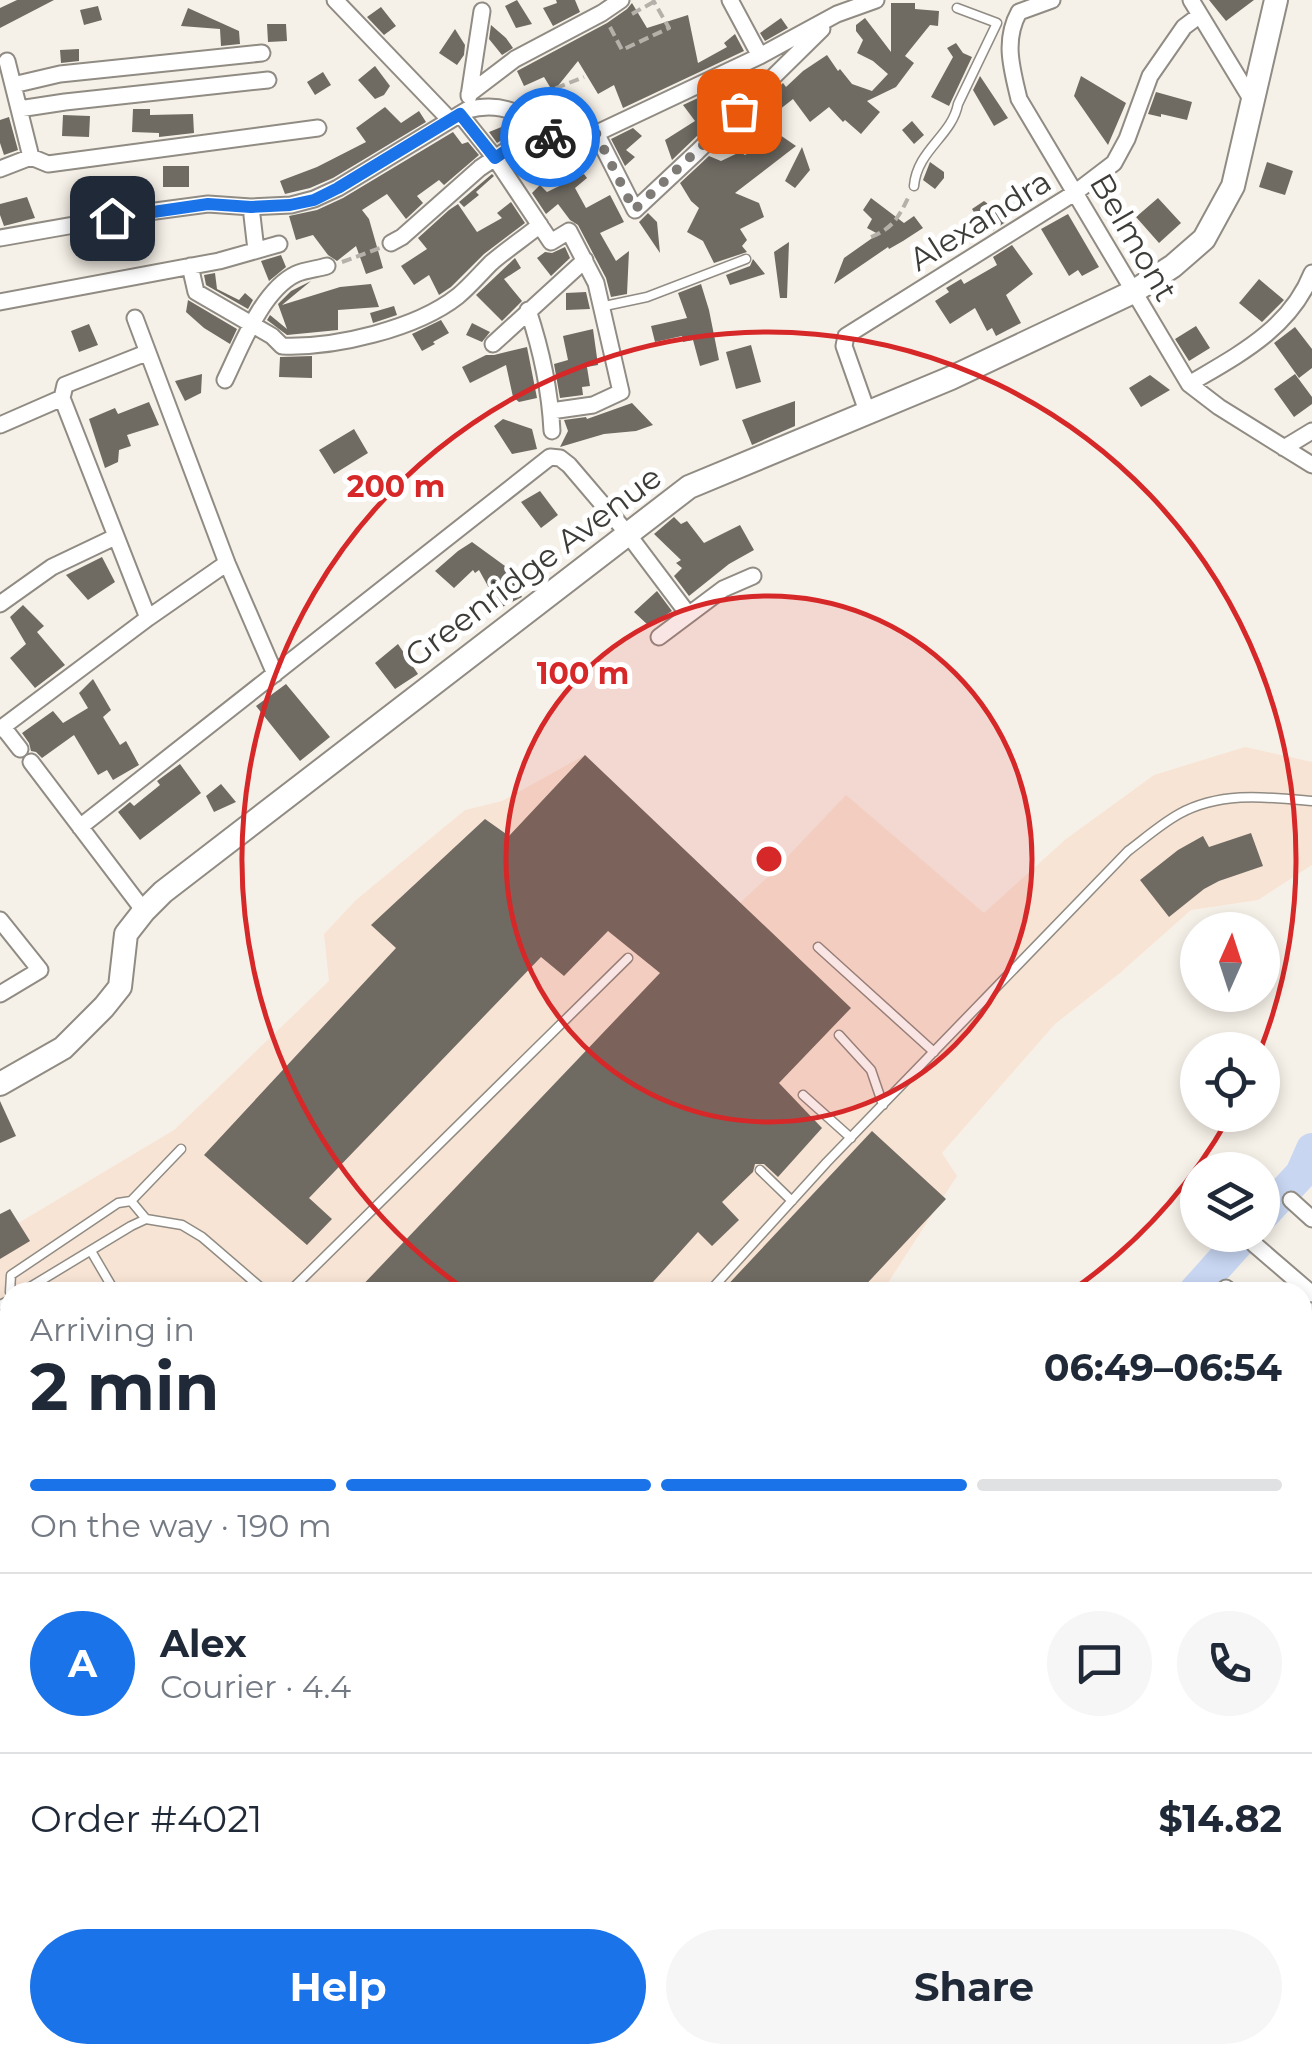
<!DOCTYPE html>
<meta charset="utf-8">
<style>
body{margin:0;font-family:Montserrat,sans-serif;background:#f6f6f7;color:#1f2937;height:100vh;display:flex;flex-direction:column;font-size:38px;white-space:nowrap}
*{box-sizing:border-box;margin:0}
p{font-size:32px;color:#747a83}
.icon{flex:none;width:55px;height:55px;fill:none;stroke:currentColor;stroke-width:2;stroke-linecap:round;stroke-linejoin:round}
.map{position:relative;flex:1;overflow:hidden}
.side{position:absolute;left:0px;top:1282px;width:1312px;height:782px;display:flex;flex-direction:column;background:#fff;border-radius:30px 30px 0 0;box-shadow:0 5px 15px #0003}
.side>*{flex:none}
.needle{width:65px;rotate:3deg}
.tools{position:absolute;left:1180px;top:912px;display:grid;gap:20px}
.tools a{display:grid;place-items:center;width:100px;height:100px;border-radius:50%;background:#fff;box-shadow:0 5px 15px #0003;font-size:50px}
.pin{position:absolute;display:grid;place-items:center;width:85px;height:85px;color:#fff;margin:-42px;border-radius:20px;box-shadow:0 5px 15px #0006}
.courier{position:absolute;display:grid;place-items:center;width:100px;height:100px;margin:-50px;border:8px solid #1a73e8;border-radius:50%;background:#fff;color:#222;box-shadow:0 2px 12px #0007}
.overview em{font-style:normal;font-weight:700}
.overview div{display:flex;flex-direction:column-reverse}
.overview{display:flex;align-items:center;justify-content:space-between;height:170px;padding:0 30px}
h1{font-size:65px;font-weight:700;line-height:75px}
.bar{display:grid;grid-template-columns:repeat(4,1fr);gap:15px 10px;align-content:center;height:120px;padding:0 30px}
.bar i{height:12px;border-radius:8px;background:#e0e1e3}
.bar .on{background:#1a73e8}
.bar p{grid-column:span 4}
.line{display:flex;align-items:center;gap:25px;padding:0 30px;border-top:2px solid #e0e1e3}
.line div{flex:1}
.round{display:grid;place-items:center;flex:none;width:105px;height:105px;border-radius:52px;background:#f6f6f7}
.primary-button{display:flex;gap:20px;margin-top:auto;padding:20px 30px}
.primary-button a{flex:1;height:115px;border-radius:60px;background:#1a73e8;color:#fff;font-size:40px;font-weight:700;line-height:115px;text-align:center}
.primary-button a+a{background:#f6f6f7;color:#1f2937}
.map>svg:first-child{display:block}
.industrial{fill:#f8e4d4}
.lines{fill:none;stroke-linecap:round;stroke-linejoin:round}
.river{stroke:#c8d6f2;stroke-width:32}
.building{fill:#6f6b63}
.lane-casing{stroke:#908b83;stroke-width:11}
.street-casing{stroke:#908b83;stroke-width:19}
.secondary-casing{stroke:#908b83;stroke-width:26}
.primary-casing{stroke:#a64a56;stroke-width:29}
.path{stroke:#b5b1aa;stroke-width:4;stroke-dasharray:10 5;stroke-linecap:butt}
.lane{stroke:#fff;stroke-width:8}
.street{stroke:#fff;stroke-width:15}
.secondary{stroke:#fff;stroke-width:22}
.primary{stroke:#eb97a3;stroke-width:25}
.done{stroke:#7e7b76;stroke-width:10;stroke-dasharray:0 18}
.route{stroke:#1a73e8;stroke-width:12}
.ring{fill:none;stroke:#d62828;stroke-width:5}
.labels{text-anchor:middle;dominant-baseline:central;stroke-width:10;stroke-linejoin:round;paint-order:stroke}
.street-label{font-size:32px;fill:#3e3c38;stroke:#fff}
.centre{fill:#d62828;stroke:#fff;stroke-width:5}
.ring-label{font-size:30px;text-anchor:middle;font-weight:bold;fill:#d62828;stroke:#fff;stroke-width:10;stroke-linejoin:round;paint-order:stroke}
</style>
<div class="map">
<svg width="1312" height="2064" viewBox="0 0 1312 2064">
<rect width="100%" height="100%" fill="#f6f1e8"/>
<path class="industrial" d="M1245,747L1312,762V865L1258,900L1191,910L1120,973L1055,1024L942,1153L957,1176L882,1292H10V1433L0,1416V1234L174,1130L329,981L324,934L356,900L465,810L502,801L585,755L740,903L772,873L846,795L984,913L1066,839L1154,775Z
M10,1624V1863L0,1854V1626Z"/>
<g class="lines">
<path class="river" d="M1262,1216L1301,1174L1312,1149
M1194,1292L1245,1235
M0,1949L10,1951"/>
</g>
<path class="building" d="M17,0H54L0,28V8Z
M517,0L532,24L516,28L505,6Z
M556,0H575L580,12L553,26L543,8L557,3Z
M1209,0H1254L1226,21Z
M632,3L647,28L688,15L698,63L727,47L724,43L735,34L744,51L623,108L614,85L598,94L578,61L553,92L544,77L524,86L517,71L607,23L627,9Z
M891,3H915V9L939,11L938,26L930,25L905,56L914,63L896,87L867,101L880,112L861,134L845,120L843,122L829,107L810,122L793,99L765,121L758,113L771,101L768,98L783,83L786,87L803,71L827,55L838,71L840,69L852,84L872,91L888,74L873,61L857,53L863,40L856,31V25L865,18L891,52Z
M98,6L102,20L84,25L80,10Z
M381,7L396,26L384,35L367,17Z
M188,8L239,31L240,44L221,46L220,29L181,26Z
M781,18L788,28L765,41L760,33Z
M267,24H286L287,41L268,42Z
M491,25L506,38L513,48L502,55L489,39Z
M455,29L465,45L464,55L457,65L439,53Z
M956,43L963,53L972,57L949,106L931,97L953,57L947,48Z
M79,49V61L61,63L60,50Z
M375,66L390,86L384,95L375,99L358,80Z
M323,72L331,85L315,95L307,82Z
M980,76L1008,118L994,126L973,90Z
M1081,76L1126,103L1108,145L1074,96Z
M711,92L723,111L672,160L665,140L695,121L683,105Z
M1156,92L1192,102L1187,120L1161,114V117L1148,114Z
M385,107L401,123L419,111L426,122L333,178L310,188L285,194L280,181L317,167L366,142L356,128Z
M133,109H150V115L193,114L194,133L159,137V133L132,132Z
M63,115L90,116L89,137L62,136Z
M9,117L18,150L4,155L0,143V120Z
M912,121L924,135L914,144L902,130Z
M509,124L513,133L497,143L489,132Z
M633,128L642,136L626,150L635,157L625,166L611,139Z
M453,132L462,144L468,142L479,155L444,185L439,180L417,196L423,203L406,219L387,194L362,210L369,219L383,268L366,274L356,246L337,261L328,255L313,235L296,240L289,216L317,210L343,198Z
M780,135L796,146L735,193L759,203L764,217L740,229L747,240L742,246L747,252L714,263L703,241L687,232L699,208L691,201L680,183L709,156L721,161L740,152L745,155Z
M802,147L810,170L795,188L785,181Z
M930,162L944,172V178L935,189L923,180Z
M1267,162L1293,171L1285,195L1259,187Z
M163,166H189V187H163Z
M492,174L494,176L476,192L479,195L464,207L459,202Z
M584,174L587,178L575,188L586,208L610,195L624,222L600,233L616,261L629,251L627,294L611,297L606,278L578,225L570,220L558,204L546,214L532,193L540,185L547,192Z
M100,193L106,208L85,212L81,200Z
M27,197L35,218L4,226L0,215V204Z
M871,198L904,223L914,216L923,228L903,241L889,249L888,247L834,284L844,258L878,234L867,228L872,219L863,210Z
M1158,198L1181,223L1159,243L1136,217Z
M984,201L1002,214L1007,221L988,234L972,209Z
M511,202L525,223L484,254L451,287L439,295L429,275L414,285L401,266L427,249L418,238L449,210L458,204L477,232L502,218L497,213Z
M648,213L657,222L660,253L639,222Z
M1068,214L1099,267L1082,276L1078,270L1069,276L1041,229Z
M789,242L787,298H780L774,252Z
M1012,245L1033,274L1006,295L1021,323L996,336L992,328L987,331L975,308L950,324L935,301L949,292L946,288L961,279L964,284L997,265L993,257Z
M565,247L570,258L551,276L537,258L545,252L552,253Z
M281,255L286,267L269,281L261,261Z
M515,258L521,268L504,279L522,301L502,321L476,295Z
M753,259L765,274L730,285L726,275L750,266Z
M215,273L217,289L239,300L245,293L253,300L248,309L206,285L204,275Z
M1259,279L1284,300L1262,322L1239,303Z
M311,281L282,305L340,287L371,284L379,307L338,310V330L287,335L267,320L270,315L287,329L278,304L291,291Z
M701,284L709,310L719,360L700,366L693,340L683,342L682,336L655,342L651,326L687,318L678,293Z
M586,292L590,309L566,310V293Z
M188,300L237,329L230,344L204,328L186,312Z
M394,306L397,315L373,323L370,313Z
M441,320L449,333L433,342L435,344L422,351L412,334Z
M472,323L490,332L482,342L466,335Z
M89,324L98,345L79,352L71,331Z
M1196,326L1210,348L1189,361L1175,339Z
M1295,327L1312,349V368L1299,378L1274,343Z
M593,329L598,365L587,367L590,386L582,387L583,395L560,398L554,364L568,360L563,336Z
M751,345L761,382L736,389L726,352Z
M527,347L537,398L519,402L513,397L506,365L470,383L462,367L486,355H494Z
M312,356V378L279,377L280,357Z
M202,374L201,393L185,401L175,381Z
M1295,374L1312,397V404L1294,417L1274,389Z
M1150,375L1170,390L1141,407L1129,388Z
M795,401V426L752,445L742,420Z
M149,402L159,425L127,435L131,446L119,450L118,462L105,468L89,419L115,408L118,414Z
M632,403L653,425L636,431L604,434L560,447L568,431L564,420L586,417L587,419Z
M503,419L532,429L537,449L512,454L494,426Z
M354,429L368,453L334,474L319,450Z
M540,491L558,515L541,528L521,502Z
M674,517L681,524L687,521L704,543L740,525L754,550L729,564L689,596L674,576L682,568L676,563L681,560L654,534Z
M472,542L505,566L522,597L500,608L479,570L475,573L473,570L454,588L435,571L458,551Z
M102,557L115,582L88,600L66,575Z
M657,591L672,611L649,626L634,612Z
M23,605L44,626L37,632L65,665L35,688L10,658L26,644L10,617Z
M398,644L418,674L395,689L375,663Z
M93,679L111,710L103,717L120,745L126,741L139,765L113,780L107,770L98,775L74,735L42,758L36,752L31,751L29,743L22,733L53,711L63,723L88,708L79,693Z
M286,684L330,737L300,761L256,706Z
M585,755L851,1008L779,1083L822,1128L778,1177L764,1164H755L753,1172L722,1202L739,1220L712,1246L698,1232L644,1292H356L660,973L608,931L564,976L541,957L309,1198L332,1219L307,1245L204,1155L396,948L371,925L485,819L509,836Z
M180,764L201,793L140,840L118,812L130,802L134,806L160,785L157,781Z
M221,784L236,802L214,812L206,796Z
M1251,833L1263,866L1219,881L1204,889L1169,917L1140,880L1178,850L1203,836L1209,847Z
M0,1101L16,1136L0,1143Z
M872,1131L946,1199L859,1292H721Z
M10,1209L30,1241L0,1259V1214Z"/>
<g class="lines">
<g class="lane-casing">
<path id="lane" d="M914,186C917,150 952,136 958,104L997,23L957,8
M600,307L647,297L746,259
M818,947L934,1052
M839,1035L871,1070L883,1105
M803,1095L851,1138
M760,1170L792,1201
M131,1201L181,1149
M91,1251L115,1292
M10,1292L11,1275L118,1203L131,1201L146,1219
M22,1292L131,1226L146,1219L182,1225L202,1237L266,1292
M289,1292L628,958
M709,1292L827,1162L1128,851C1144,839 1161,824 1179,814C1221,791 1267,797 1312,801
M0,1305L10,1300"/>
</g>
<g class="street-casing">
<path id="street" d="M335,0L450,120
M730,0L760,56
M1052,0L1019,12C1003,41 1012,69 1019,99L1189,384L1219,407L1312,465
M1191,0L1253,102
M7,61L31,157
M13,85L60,74L262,53
M469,94L515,59L602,13L621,0
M469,96L482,11
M19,109L65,102L268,80
M460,114L495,158L551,242L569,231L596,283L621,392L593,405L551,411
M596,133L635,210L697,152L822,29
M0,169L31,157L48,164L318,128
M251,207L256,250
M0,238L148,212L208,204L251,207L291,205L314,199L338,188L467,110C511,98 532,122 563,149L760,56L837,14L876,0
M391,243L402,237L480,168L538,129
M190,266L196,292L272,336L282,346C335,348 416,329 458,296C470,286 480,274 491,263C506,250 524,238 540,225
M0,302L219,261L279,244
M528,310C541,349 550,391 552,431
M135,318L227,563L275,674
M493,344L585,260
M225,380C241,347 262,290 296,274C305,270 317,269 327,266
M1189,384C1238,355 1290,329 1312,273
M62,398L148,618
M868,414L844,346L846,336L1076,192L1114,163L1127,139L1150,76L1184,27L1200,15
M0,425L62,398L65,385L146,353
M1284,448L1312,431
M0,604L52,567L115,537
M659,637L723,589L753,576
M3,727L20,749
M0,729L148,618L227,563
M31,762L144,911
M80,827L550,457L560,458L569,465L627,533L688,614
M0,920L40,970L0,994
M1291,1200L1312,1219
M1254,1244L1312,1294
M1226,1288L1230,1292
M1302,1358L1312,1367
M1302,1428L1312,1437
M0,1516L10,1511
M0,1620L10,1618
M1302,1717L1312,1710
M1302,1778L1312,1770
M0,1863L10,1872
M1302,1869L1312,1858
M1302,1938L1312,1926
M0,1978L10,1981
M1302,1999L1312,1991
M351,2055H353
M1053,2055L1054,2064
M1105,2055L1107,2064
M315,2064L327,2055
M1185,2064L1204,2055
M1290,2064L1312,2054"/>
</g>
<g class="secondary-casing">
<path id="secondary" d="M0,1084L63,1048L104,1007L120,987L126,934L144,911L163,892L689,487L951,378L1133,292L1173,266L1204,239L1233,186L1276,0"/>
</g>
<g class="primary-casing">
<path id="primary" d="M0,1459L10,1476
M424,2055L431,2064"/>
</g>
<path class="path" d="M632,14L657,0
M610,27L622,50L669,28L653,0
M530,104L551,90L584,77
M871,237C895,227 899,216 910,194
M342,262L380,248
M584,2055L594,2063L606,2055"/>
<use href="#lane" class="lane"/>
<use href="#street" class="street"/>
<use href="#secondary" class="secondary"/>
<use href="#primary" class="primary"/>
</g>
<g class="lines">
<path class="done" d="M550,137L563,148L596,133L634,210L739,111"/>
<path class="route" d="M112,218L208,204L251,207L290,205L314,200L338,188L460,114L495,158L538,129L550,137"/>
</g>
<circle cx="769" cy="859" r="263" fill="#d62828" fill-opacity=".12"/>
<g class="ring">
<circle cx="769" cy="859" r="263"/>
<path d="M1228 1119A527 527 0 0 1 1071 1291M467 1291A527 527 0 1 1 1261 1048"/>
</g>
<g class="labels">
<g class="street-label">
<text transform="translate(980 220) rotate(-32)">Alexandra</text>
<text transform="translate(1134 237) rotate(60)">Belmont</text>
<text transform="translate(533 566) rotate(-37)">Greenridge Avenue</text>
</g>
</g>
<circle cx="769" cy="859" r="15" class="centre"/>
<g class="ring-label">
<text x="396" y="497">200 m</text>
<text x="583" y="684">100 m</text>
</g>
</svg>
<div class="tools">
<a><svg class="needle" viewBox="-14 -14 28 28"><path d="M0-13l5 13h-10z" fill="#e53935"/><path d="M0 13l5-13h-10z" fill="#747a83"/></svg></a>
<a><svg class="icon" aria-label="locate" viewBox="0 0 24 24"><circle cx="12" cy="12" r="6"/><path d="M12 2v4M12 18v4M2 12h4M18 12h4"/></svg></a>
<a><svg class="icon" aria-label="layers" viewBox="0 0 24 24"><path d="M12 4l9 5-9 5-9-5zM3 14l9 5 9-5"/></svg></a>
</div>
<div class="pin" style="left:739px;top:111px;background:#ea580c"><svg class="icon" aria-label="bag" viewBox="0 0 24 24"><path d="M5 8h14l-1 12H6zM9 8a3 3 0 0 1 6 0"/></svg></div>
<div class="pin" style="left:112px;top:218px;background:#1f2937"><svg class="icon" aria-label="home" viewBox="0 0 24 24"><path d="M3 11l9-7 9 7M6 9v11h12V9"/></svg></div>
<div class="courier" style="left:550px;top:137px"><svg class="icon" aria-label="bike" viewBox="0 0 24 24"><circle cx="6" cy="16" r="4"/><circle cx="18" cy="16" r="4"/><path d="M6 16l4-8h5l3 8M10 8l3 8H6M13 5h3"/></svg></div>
<section class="side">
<div class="overview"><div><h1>2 min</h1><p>Arriving in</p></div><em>06:49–06:54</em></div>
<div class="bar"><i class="on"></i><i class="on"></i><i class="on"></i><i></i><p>On the way · 190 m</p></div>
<div class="line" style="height:180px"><b class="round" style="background:#1a73e8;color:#fff">A</b><div><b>Alex</b><p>Courier · 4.4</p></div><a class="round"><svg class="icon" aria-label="chat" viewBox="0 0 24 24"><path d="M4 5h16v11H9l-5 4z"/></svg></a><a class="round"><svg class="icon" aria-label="phone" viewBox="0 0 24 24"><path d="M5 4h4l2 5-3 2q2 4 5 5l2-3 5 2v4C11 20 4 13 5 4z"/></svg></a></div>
<div class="line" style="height:130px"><div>Order #4021</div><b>$14.82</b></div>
<div class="primary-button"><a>Help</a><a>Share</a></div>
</section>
</div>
